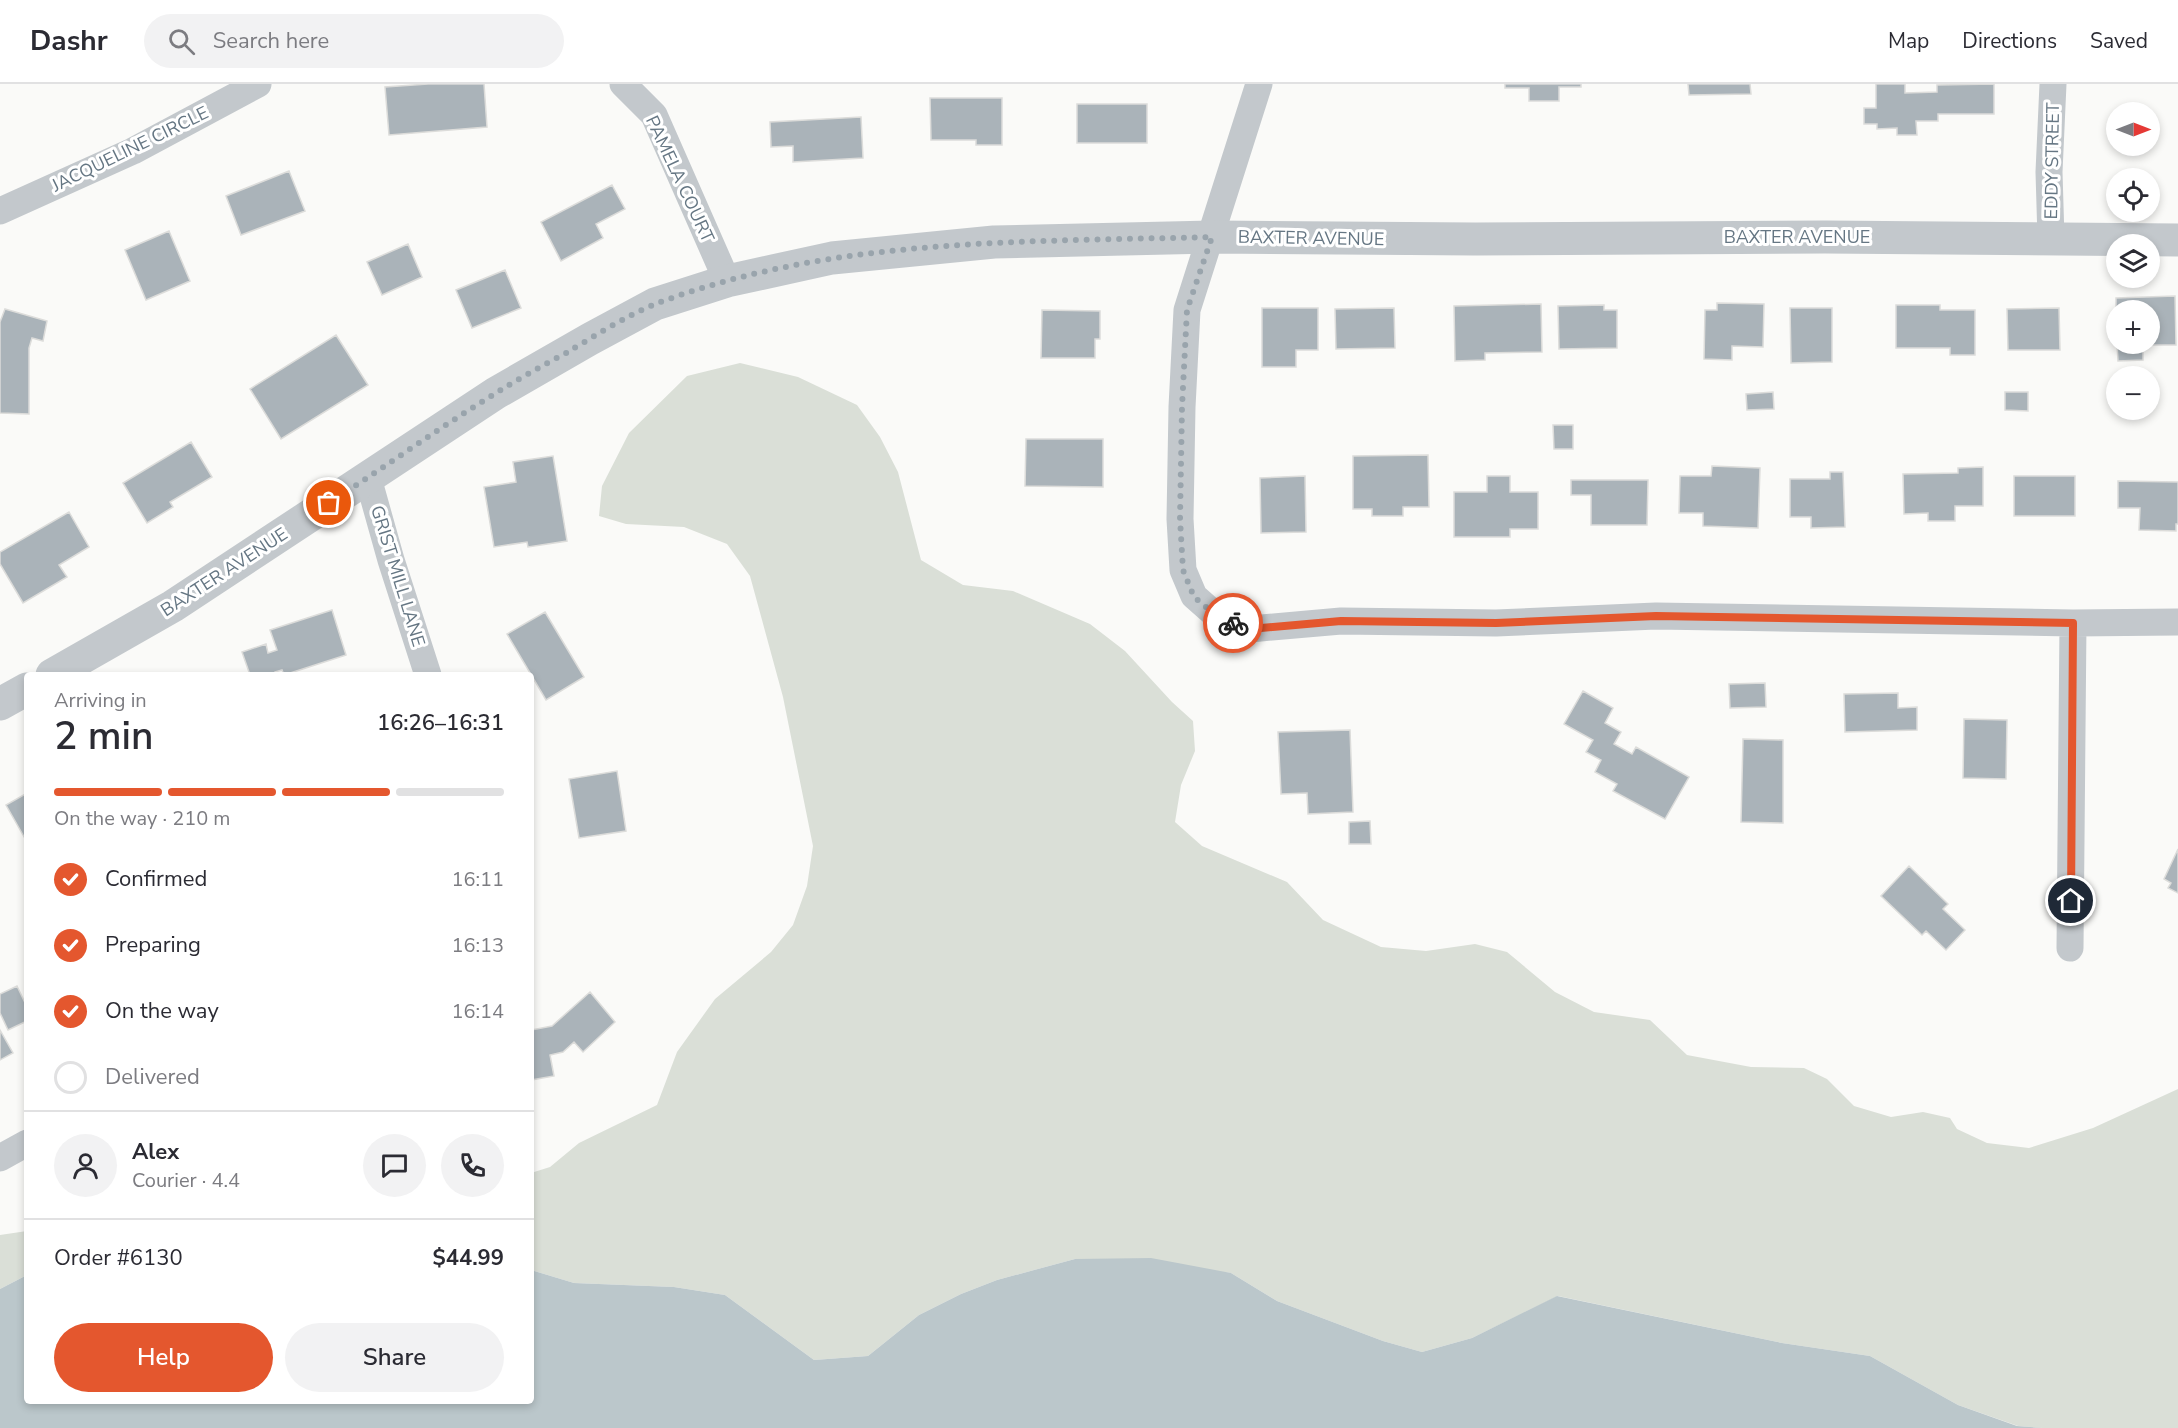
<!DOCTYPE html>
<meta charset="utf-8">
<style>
body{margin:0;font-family:"Nunito Sans",sans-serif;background:#f2f2f3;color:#2b2b33;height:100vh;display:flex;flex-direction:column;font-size:22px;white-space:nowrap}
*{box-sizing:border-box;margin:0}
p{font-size:20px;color:#7c7c81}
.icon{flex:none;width:33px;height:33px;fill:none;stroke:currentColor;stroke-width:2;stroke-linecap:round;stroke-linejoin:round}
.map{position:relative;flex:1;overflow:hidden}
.details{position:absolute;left:24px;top:588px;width:510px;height:732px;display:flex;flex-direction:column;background:#fff;border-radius:6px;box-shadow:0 3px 9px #0003}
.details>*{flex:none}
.needle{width:39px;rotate:90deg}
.controls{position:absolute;left:2106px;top:18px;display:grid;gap:12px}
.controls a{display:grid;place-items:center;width:54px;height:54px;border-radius:50%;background:#fff;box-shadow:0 3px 9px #0003;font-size:30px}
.pin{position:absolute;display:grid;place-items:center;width:51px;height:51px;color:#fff;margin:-26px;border:3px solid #fff;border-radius:50%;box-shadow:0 2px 6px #0007}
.courier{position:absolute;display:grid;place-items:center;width:60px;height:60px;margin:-30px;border:4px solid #e4572e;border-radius:50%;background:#fff;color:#222;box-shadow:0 2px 8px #0007}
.summary em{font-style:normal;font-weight:600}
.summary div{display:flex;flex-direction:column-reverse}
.summary{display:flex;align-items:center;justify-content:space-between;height:102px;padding:0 30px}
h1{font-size:39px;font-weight:600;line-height:45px}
.bar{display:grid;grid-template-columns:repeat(4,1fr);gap:9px 6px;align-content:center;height:72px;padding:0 30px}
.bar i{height:8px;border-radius:4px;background:#e1e1e2}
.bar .selected{background:#e4572e}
.bar p{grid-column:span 4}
.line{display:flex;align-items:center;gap:15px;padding:0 30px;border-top:2px solid #e1e1e2}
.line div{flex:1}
.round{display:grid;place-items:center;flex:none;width:63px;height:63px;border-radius:32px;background:#f2f2f3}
ol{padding:0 30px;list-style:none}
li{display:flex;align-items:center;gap:18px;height:66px}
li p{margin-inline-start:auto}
li .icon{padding:6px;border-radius:50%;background:#e4572e;color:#fff;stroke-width:4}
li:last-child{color:#7c7c81}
li i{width:33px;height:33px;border:3px solid #e1e1e2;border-radius:50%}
.button{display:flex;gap:12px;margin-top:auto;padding:12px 30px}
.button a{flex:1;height:69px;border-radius:36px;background:#e4572e;color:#fff;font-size:24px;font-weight:600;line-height:69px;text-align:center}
.button a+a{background:#f2f2f3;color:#2b2b33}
header{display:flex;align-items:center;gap:36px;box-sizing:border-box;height:84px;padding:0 30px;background:#fff;border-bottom:2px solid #e1e1e2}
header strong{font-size:28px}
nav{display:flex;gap:33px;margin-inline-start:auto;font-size:21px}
.search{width:420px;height:54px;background:#f2f2f3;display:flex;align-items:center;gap:15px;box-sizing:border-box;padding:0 21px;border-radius:33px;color:#7c7c81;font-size:22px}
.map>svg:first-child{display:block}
.green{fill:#dadfd7}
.water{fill:#bbc7cb}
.building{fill:#aab3b9;stroke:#dcdcda;stroke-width:1.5}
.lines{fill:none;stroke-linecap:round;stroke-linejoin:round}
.minor{stroke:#c3c8cc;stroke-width:27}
.tertiary{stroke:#c3c8cc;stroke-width:33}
.done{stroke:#99a4ac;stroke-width:6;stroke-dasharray:0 10.8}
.route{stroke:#e4572e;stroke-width:8}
.labels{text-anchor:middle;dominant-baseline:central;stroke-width:6;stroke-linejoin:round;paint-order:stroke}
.street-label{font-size:18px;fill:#657683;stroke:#fff}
</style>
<header>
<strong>Dashr</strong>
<div class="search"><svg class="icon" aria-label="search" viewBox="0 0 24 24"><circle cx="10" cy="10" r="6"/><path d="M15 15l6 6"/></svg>Search here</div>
<nav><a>Map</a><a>Directions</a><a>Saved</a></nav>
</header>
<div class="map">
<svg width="2178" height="1344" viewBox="0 0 2178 1344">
<rect width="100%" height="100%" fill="#fafaf8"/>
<path class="green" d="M740,279L798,293L857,321L880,353L898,388L921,476L963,501L1013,507L1090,540L1125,567L1172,618L1193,637L1195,667L1181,701L1175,738L1202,762L1287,798L1323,836L1381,863L1426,867L1475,860L1507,868L1555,908L1594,928L1650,936L1687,971L1751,983L1804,984L1827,995L1854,1022L1891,1033L1923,1028L1950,1034L1957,1045L1987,1059L2029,1064L2093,1044L2178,1005V1344H2042L2018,1342L1958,1321L1870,1272L1782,1259L1558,1212L1472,1254L1422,1268L1383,1257L1277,1217L1231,1189L1075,1175L997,1196L961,1210L919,1231L868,1272L814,1276L725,1211L674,1203L574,1199L531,1186V1089L550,1083L579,1059L657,1021L677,968L715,915L771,868L793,841L807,802L813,762L783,613L750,492L727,460L684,443L626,440L599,432L602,402L629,349L687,292Z
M27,1147V1191L0,1205V1151Z"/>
<path class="water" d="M1151,1174L1231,1189L1277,1217L1383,1257L1422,1268L1472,1254L1557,1212L1782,1259L1870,1272L1958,1321L2017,1342L2042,1344H0V1205L27,1191V1317H531V1186L574,1199L674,1203L725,1211L814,1276L868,1272L919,1231L961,1210L997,1196L1075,1175Z"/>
<path class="building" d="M428,0H484L487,43L389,51L385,3Z
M1505,0H1581V3H1559V17H1529V4H1505Z
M1688,0H1750L1751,10L1689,11Z
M1876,0H1905V9L1937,8V1L1994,0V30H1938V37H1916L1917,51H1897V44L1877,45V40H1864V24H1876Z
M930,14H1002V61H976V56H931Z
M1077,20H1147V59H1077Z
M861,33L863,74L793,78V62L771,63L770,38Z
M289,87L305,127L241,151L226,112Z
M612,101L625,125L596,140L603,154L561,177L541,138Z
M169,147L190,197L146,216L125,166Z
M408,160L422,193L382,211L367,178Z
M505,186L521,224L472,244L456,206Z
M2175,212L2176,261H2143V276L2118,277L2117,260H2150V226H2116V240V214Z
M1717,219L1764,220L1763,263L1732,262V276L1704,275L1705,226H1717Z
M1541,220L1542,268L1485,269V276L1455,277L1454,222Z
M1604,221V226H1617V264L1559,265L1558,222Z
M1896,221H1940V226H1975V271H1950V264H1896Z
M1262,224H1318V266H1296V283H1262Z
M1394,224L1395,264L1336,265L1335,225Z
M1790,224H1832V278L1791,279Z
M2059,224L2060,266H2008L2007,225Z
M5,225L47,237L43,257L32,254L29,264V330L0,329V238Z
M1042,226L1100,227V255H1095V274H1041Z
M336,251L368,301L281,355L250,305Z
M1773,308L1774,325L1747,326L1746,310Z
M2005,308H2028V327L2005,326Z
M1553,341H1573V365H1554Z
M1026,355H1103V403L1025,402Z
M191,358L212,393L170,418L173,423L147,439L123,399Z
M1428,371L1429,423H1403V432H1372V425H1353V372Z
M553,372L567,457L528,463L527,458L494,463L484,403L516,398L513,378Z
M1712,382L1760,384L1758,444L1703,442V429H1679L1680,392H1711Z
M1983,383V422H1955V437H1928V429L1904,430L1903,390L1958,389V384Z
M1830,388H1843L1845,443L1811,444V433H1790V395H1830Z
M1305,392L1306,448L1261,449L1260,394Z
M1487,392H1510V408H1538V445H1510V453H1454V408H1487Z
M2014,392H2075V432H2014Z
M1571,396H1648L1647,441H1591V411H1571Z
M2118,397L2178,398V440H2176V447L2139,446L2140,424H2118Z
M69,428L89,463L59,481L67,493L23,519L0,480V468Z
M332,526L346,571L284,591L282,586L275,588L276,591H250L242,568L266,560L268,569L277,566L270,546Z
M545,528L584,593L546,616L507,550Z
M1765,599L1766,623L1730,624L1729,600Z
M1583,607L1613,624L1605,639L1621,648L1614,660L1632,670L1636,663L1689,693L1665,735L1613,707L1617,700L1595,688L1601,676L1586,668L1593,656L1564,640Z
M1898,609V624L1917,623V646L1845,648L1844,610Z
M1964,635L2007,636L2006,695L1963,694Z
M1350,646L1353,728L1308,730L1307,709L1281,710L1278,648Z
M1743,655L1783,656V739L1741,738Z
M617,687L626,747L579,754L569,695Z
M27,709V758L6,721Z
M1370,737L1371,760H1349V738Z
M2178,765V809L2168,804L2171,799L2164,795Z
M1909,782L1948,820L1943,825L1965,846L1946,866L1926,847L1922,851L1881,812Z
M17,902L27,923V937L8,946L0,929V910Z
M590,908L615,938L583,968L574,958L563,968L550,971L554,992L531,996V946L552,942Z
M0,946L13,969L0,976Z"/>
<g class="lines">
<path class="minor" d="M623,0L654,31L727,197
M1259,0L1187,226L1182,323L1180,435L1183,486L1194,512L1220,535L1250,545L1341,537L1496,539L1656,532L2073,539L2178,538
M0,127L133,67L258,0
M2051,155L2049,88L2053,0
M368,394L391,476L428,591
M2070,864L2073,539
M0,1074L27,1059"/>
<path class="tertiary" d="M52,591L173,522L496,309L590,255L655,220L727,197L832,174L994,158L1212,153L1475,155L1825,153L2178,156
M0,620L27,605"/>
</g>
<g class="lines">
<path class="done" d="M329,419C385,383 439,344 496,309C518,295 542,282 566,269C593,253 629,230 658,219C834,153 1026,158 1212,153L1187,226L1182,323L1180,435L1183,486L1194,513L1220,535L1233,539"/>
<path class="route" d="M1233,539L1250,545L1341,537L1496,539L1656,532L2073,539L2071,817"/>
</g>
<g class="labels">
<g class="street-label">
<text transform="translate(130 65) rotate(-26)">JACQUELINE CIRCLE</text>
<text transform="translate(2052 77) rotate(-89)">EDDY STREET</text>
<text transform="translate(680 95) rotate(65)">PAMELA COURT</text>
<text x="1797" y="153">BAXTER AVENUE</text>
<text transform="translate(1311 154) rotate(1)">BAXTER AVENUE</text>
<text transform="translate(224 488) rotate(-33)">BAXTER AVENUE</text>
<text transform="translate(398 492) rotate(73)">GRIST MILL LANE</text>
</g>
</g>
</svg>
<div class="controls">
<a><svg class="needle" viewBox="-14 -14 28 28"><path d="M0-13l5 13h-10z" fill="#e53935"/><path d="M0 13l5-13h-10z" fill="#7c7c81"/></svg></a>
<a><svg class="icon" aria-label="locate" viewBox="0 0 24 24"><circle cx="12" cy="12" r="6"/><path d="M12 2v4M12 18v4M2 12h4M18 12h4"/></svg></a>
<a><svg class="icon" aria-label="layers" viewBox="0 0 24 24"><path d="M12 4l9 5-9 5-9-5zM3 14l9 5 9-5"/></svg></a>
<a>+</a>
<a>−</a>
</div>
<div class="pin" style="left:329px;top:419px;background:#ea580c"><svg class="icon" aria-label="bag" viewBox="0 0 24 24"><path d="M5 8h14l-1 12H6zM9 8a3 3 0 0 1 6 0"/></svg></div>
<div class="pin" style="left:2071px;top:817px;background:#1f2937"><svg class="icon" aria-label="home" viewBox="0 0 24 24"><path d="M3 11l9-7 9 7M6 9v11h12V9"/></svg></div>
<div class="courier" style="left:1233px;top:539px"><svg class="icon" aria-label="bike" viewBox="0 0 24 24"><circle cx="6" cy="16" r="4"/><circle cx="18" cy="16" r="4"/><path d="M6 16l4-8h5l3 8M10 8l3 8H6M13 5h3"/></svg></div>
<section class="details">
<div class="summary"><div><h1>2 min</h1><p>Arriving in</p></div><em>16:26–16:31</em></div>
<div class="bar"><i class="selected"></i><i class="selected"></i><i class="selected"></i><i></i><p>On the way · 210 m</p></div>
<ol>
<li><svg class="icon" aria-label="check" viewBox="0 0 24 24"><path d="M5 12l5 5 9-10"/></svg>Confirmed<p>16:11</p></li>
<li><svg class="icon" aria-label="check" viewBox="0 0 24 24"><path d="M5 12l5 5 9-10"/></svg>Preparing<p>16:13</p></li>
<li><svg class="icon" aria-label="check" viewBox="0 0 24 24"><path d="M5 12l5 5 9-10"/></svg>On the way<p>16:14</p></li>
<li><i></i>Delivered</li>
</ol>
<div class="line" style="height:108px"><a class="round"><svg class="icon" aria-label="person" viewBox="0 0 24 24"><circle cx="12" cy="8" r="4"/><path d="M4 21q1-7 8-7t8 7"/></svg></a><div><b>Alex</b><p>Courier · 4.4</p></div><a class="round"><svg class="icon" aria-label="chat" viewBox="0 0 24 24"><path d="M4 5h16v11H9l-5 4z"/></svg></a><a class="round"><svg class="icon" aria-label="phone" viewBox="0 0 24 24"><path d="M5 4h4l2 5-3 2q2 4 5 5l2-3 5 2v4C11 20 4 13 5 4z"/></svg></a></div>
<div class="line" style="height:78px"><div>Order #6130</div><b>$44.99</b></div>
<div class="button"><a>Help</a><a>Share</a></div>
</section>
</div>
